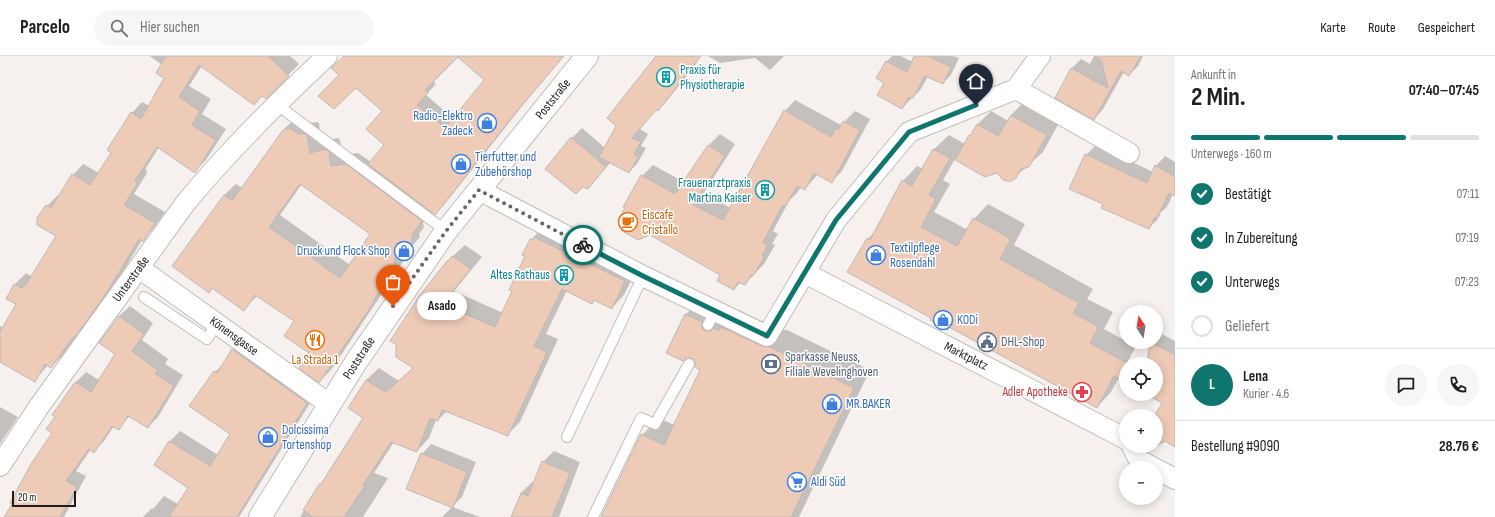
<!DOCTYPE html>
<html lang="de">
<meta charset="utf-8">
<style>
body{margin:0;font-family:"Sofia Sans Condensed",sans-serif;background:#f6f6f6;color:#202124;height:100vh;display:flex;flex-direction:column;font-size:15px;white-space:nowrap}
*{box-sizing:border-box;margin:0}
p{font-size:13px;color:#757577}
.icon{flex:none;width:22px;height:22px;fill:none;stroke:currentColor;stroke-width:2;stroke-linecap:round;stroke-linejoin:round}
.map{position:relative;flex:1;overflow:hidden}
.drawer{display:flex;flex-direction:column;background:#fff;width:320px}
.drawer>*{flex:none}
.needle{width:26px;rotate:348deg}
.buttons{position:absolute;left:1119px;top:249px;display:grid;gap:8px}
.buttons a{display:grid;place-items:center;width:44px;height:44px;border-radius:50%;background:#fff;box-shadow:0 2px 10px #0003;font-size:20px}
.scale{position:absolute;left:12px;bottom:10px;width:64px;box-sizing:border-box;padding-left:4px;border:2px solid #1e1c1c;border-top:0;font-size:11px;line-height:14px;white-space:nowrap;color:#1e1c1c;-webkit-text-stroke:3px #fff;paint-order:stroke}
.pin{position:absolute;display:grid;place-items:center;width:34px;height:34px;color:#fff;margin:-41px -17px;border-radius:50% 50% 50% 0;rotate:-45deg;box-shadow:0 0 4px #0007}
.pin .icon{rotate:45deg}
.courier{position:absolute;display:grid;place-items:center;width:40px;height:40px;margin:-20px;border:3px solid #0f766e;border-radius:50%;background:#fff;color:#222;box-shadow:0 1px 5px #0007}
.bubble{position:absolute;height:28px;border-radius:14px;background:#fff;box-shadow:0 2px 10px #0003;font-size:13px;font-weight:700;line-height:28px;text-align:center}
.head em{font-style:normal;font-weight:700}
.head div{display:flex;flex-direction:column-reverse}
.head{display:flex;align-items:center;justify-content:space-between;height:68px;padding:0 16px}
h1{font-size:26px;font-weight:700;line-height:30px}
.bar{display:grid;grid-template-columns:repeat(4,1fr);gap:6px 4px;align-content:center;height:48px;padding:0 16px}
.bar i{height:5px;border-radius:3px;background:#e0e0e0}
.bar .current{background:#0f766e}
.bar p{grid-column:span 4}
.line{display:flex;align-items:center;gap:10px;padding:0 16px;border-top:1px solid #e0e0e0}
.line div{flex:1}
.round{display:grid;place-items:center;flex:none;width:42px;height:42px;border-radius:21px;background:#f6f6f6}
ol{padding:0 16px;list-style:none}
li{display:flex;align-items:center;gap:12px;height:44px}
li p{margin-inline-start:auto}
li .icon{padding:4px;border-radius:50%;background:#0f766e;color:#fff;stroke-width:4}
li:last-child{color:#757577}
li i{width:22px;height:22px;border:2px solid #e0e0e0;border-radius:50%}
header{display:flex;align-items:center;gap:24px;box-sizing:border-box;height:56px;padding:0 20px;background:#fff;border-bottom:1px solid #e0e0e0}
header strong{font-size:19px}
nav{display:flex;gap:22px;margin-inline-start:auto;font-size:14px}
.search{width:280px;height:36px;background:#f6f6f6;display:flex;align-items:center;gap:10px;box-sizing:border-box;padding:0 14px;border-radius:22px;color:#757577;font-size:15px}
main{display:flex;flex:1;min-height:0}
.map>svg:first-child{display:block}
.shadow{fill:#0003;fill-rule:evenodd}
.building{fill:#edcbb7;stroke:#beb9b7;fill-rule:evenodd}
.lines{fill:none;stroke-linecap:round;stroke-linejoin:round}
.lane-casing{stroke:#c2bdba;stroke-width:12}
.street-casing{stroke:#c2bdba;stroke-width:22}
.secondary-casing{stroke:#c2bdba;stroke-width:24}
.lane{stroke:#fff;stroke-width:10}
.street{stroke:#fff;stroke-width:20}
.secondary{stroke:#fff;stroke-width:22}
.done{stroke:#6a6766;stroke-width:4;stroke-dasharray:0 7.2}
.route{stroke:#0f766e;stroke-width:5}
.labels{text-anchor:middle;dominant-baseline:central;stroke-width:3;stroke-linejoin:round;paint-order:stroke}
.culture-label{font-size:13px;fill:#0d838f;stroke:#fff;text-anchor:end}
.street-label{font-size:13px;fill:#1e1c1c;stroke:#fff}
.shop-label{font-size:13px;fill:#366cbe;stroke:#fff;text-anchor:start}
.food-label{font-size:13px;fill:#c56008;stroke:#fff;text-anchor:start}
.service-label{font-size:13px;fill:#4e5e75;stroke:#fff;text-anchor:start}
.health-label{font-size:13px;fill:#be3a42;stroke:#fff;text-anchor:end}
</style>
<header>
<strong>Parcelo</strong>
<div class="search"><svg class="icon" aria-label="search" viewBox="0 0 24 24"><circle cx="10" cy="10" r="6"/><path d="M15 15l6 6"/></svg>Hier suchen</div>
<nav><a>Karte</a><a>Route</a><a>Gespeichert</a></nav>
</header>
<main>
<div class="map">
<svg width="1175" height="461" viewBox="0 0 1175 461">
<rect width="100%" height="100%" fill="#f6f1ee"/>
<path class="shadow" d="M150,0H290L299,8L266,42L202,10L189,30L211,43L202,58L226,73L206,104L195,115L159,91L146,112L147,117L134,138L165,156L153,173L142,184L118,224L62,300L51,311L48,309L35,324L0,305V270L4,272L17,248L7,242L15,228L26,217L32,221L57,180L47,150L58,139L59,140L73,119L83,108L99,117L112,97L132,57L142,46L149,50L165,22L162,9Z
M345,0H564L527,44L444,149L435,158L432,155L423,167L424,171L419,178L420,181L407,196V200L384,232L385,233L331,314L319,326L310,297L295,265L258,239L243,254L213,232L209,235L224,139L236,128L242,132L283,74L296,62L302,61L310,67L317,66L319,67L321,85L338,82L340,84L343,99L358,97L371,106L385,89L384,54L341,19ZM458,0L486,24L454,63L426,39L436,28L433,25ZM302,128L372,178L350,209L280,159Z
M657,0H688L697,7L666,46L658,54L656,53L640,73L648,78L641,90L646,92L637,108L629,116L611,106L588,132L572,82L582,72L605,92Z
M708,0H784L770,14L755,2L720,7Z
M892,0H901L912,6L915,0H953L959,2L951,19L943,27L928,20L921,33L902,52L885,26L878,22L887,5Z
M1094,0H1143L1138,10L1129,19L1124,16L1103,53L1094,63L1056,41L1072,12L1081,3L1090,8Z
M795,44L841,69L855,55L870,63L842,115L831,126L818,118L805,133L801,131L797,137L789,145L773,175L778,178L772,188L775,189L764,208L745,228L741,226L734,233L642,120L653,109L684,126L709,89L720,78L735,88L703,138L731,152L785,55Z
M1025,45L1060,65L1043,96L1015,121L998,116L985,120L955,103L943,124L950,128L934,156L968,174L974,163L988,148L1025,168L1014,189L1093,233L1087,243L1113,256L1104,273L1126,285V286L1136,290L1111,336L1097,351L950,271L948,272L933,262L868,183L875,175L903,125L917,110L923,113L934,93L949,79L965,88L977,69L991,55L1008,65L1011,59Z
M1096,89L1153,116L1156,110L1165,100L1175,106V139L1173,138L1167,151L1161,156L1158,163L1149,172L1104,148L1086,99Z
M543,171L637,213L624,239L612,252L595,244L592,247L567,234L546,278L558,283L520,366L508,378L447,355L438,364H436L429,382L417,395L394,386L374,417L388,422L363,461H300L365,361L366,324L379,312L399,325L414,311L452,201L465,189L482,201L454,235L503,257L513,235L531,184Z
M702,242L736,257L739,254L779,274H787L870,314L799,461H602L642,379L659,362L674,369L701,313L696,305L685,259Z
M130,250L153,267L142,284L168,303L165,308L183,319L158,361L148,371L130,360L118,372L114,370L104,385L94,395L91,393L76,415L86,420L64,461H6L53,377L56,360L54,358L76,326L86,316L99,324L116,298L119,260Z
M1160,277L1175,285V389L1165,384L1156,389V360L1163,346L1148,338H1156V308H1148L1151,286H1156V281Z
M243,283L317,336L239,461H143L152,452L153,453L164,440L178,448L189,432L155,408L170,385L180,375L218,399L232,378L215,316L225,306L233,293Z
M0,351L18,361L0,388Z
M431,388L476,406L462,441L452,451L480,461H442L452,451L422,398Z
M554,395L580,406L559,461H512L521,437L532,426L534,427L543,406Z"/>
<path class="building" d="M166,0H268L289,20L266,43L262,40L254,49L199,9L179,41L200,55L192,69L216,84L195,117L157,91L135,124L137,128L124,149L155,167L143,186L139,183L107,236L75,281H73L51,312L45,308L35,326L0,306V276L16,248L6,243L14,228L22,232L24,229L25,230L56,180L37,169V162L46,149L51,152L72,118L90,129L111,97L107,94L131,56L141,63L164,22L156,17Z
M344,0H564L518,54L435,159L368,108L384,89L366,73L382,55L356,32L334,53L318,40L339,19L331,12ZM458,1L484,24L445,72L417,49L428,37L425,34Z
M656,0H701L658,55L656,54L632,82L641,86L634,98L638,101L629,117L599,101L616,70L607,62Z
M914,0H928L951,11L943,28L925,20L913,42L909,41L902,53L877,39L884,27L876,22L886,5L907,16Z
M1094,0H1141L1129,20L1121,15L1094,64L1055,42L1071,12L1108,32L1101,4Z
M784,54L831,81L836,72L839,73L843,65L860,74L832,127L814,117L805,134L797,130L786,149L782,150L763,186L768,189L762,199L764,201L753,220L751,219L745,229L738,226L734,234L717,225L720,219L650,179L638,184L622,175L619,162L625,152L623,151L641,119L675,138L708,89L725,100L693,149L723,164Z
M1011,59L1047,79L1029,111L1021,113L1016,122L1012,125H1007L1003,124L997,117L985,121L955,104L969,79L970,80L977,68L998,80Z
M290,72L298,78H305L307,79L310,97L326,93L329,96L331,110L346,108L422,165L412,179V184L408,191V194L404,200L394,202L395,212L373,245L374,246L319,327L299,312L309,297L284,280L294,265L255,239L244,255L212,232L209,237L172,210L224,139L232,145L283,74ZM300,128L370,178L340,222L269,171Z
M571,81L606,111L588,133L583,131L576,138L545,113Z
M933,93L950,102L929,139L936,143L921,171L957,190L973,162L1011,183L1000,203L1079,247L1073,257L1099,271L1090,287L1129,308H1126V327L1114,320L1097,352L949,271L948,274L930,264L931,262L847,216L867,182L870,184L902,124L912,130Z
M1085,98L1147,127L1155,109L1175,121V140L1169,137L1157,162L1155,161L1149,173L1101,152L1103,148L1069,133Z
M534,181L625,225L612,253L594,244L592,248L562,233L534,290L547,296L508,380L442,354L438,365L430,362L417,396L391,386L363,429L365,430L344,461H313L303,454L320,427L321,428L363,362L348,352L366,324L386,336L413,312L396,301V288L390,285L420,239L447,205H448L452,200L471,213L442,248L495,271L512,235L509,234L525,200L522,199L530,183L533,184Z
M685,258L702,266V272L705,275H711L714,272L719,275L721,271L762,290L770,291L854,332L791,461H601L641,378L664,389L700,314L695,311V305L692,302H686L683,305L666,297Z
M119,260L144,278L132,295L158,314L155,318L174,330L148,372L128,360L119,374L112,370L94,397L89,393L66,425L77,431L60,461H4L12,448L10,447L31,408L52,377L46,373L55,361L52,359L75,326L91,336L115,298L99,287Z
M1150,286L1175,299V391L1165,385L1156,390V357L1162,347L1146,338H1156V308H1147Z
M232,293L307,347L237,461H169L188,432L154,409L169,385L210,410L230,378L189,350L214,315L217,317Z
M421,397L467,416L453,452L406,433Z
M542,405L570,417L552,461H511L521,437L528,440Z"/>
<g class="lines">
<g class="lane-casing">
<path id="lane" d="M276,48L446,175
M144,241L207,283L217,267
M708,269L715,255
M567,381L643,220
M593,461L641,362L655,368L689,308"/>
</g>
<g class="street-casing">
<path id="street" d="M1016,33L1129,97
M479,134L643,220L767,280L836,164L909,76L1016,33L1040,0
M139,212L329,348
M805,217L1126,383
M1132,390L1139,404L1154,412
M0,410L38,352L184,149C227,96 277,47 327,0
M1156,413L1175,423"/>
</g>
<g class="secondary-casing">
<path id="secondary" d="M260,461L356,306L446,175L587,0"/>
</g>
<use href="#lane" class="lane"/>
<use href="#street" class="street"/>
<use href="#secondary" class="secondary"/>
</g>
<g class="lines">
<path class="done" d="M393,250L446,175L479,134L583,189"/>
<path class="route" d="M583,189L643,220L767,280L836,164L909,76L976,49"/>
</g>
<defs>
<g id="building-ring" transform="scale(1)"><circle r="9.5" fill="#fff" stroke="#0f9aa8" stroke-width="1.5"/><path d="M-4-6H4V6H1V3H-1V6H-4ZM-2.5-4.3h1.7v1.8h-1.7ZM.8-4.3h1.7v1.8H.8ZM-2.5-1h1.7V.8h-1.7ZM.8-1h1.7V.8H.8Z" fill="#0f9aa8"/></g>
<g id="shop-ring" transform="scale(1)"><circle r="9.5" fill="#fff" stroke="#3f7fe0" stroke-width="1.5"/><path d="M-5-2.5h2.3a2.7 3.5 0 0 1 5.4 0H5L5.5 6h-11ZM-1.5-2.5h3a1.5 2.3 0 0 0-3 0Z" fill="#3f7fe0"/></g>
<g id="cafe-ring" transform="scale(1)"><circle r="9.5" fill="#fff" stroke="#e8710a" stroke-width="1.5"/><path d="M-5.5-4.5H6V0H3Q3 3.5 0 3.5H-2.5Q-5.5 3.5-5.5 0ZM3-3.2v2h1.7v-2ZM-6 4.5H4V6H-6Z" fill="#e8710a"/></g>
<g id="restaurant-ring" transform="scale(1)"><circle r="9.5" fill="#fff" stroke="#e8710a" stroke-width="1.5"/><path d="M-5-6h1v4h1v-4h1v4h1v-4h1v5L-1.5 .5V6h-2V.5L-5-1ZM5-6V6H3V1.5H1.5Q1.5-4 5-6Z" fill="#e8710a"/></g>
<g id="civic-ring" transform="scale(1)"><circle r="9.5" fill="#fff" stroke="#5c6f8a" stroke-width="1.5"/><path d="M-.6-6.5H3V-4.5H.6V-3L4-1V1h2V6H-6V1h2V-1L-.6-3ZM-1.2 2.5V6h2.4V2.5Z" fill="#5c6f8a"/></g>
<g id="bank-ring" transform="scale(1)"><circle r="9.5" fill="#fff" stroke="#5c6f8a" stroke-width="1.5"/><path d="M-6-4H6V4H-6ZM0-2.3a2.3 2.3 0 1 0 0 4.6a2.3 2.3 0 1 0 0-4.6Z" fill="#5c6f8a"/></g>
<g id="pharmacy-ring" transform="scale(1)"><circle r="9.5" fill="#fff" stroke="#e0444e" stroke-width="1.5"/><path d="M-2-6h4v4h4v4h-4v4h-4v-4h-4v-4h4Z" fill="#e0444e"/></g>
<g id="supermarket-ring" transform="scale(1)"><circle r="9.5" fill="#fff" stroke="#3f7fe0" stroke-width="1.5"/><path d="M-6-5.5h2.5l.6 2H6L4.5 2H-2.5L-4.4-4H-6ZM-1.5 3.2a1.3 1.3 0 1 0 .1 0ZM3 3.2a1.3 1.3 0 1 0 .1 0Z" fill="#3f7fe0"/></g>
</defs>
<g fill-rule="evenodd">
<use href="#building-ring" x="666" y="21"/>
<use href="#shop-ring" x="487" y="67"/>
<use href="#shop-ring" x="461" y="108"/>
<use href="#building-ring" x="765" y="134"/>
<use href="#cafe-ring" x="628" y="166"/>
<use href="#shop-ring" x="404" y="195"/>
<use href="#shop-ring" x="876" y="199"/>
<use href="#building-ring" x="564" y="219"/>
<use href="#shop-ring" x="943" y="264"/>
<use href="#restaurant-ring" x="315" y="284"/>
<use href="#civic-ring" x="987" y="286"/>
<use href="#bank-ring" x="771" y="308"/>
<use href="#pharmacy-ring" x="1082" y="336"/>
<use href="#shop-ring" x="832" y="348"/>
<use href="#shop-ring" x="268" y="381"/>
<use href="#supermarket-ring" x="797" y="426"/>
</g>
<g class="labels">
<g class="culture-label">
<text x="680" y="14" text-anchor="start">Praxis für<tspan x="680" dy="15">Physiotherapie</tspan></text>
<text x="751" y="127">Frauenarztpraxis<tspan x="751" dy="15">Martina Kaiser</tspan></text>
<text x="550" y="219">Altes Rathaus</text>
</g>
<g class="street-label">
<text transform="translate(553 43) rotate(-51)">Poststraße</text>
<text transform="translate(131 223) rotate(-54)">Unterstraße</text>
<text transform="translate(234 280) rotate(36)">Könensgasse</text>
<text transform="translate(966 300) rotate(27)">Marktplatz</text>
<text transform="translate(359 302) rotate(-57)">Poststraße</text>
</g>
<g class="shop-label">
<text x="473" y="60" text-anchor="end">Radio-Elektro<tspan x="473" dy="15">Zadeck</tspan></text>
<text x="475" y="101">Tierfutter und<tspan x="475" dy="15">Zubehörshop</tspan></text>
<text x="890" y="192">Textilpflege<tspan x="890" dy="15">Rosendahl</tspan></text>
<text x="390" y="195" text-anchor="end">Druck und Flock Shop</text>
<text x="957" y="264">KODi</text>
<text x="846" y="348">MR.BAKER</text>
<text x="282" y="374">Dolcissima<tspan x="282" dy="15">Tortenshop</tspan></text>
<text x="811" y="426">Aldi Süd</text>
</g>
<g class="food-label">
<text x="642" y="159">Eiscafe<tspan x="642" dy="15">Cristallo</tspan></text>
<text x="315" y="304" text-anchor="middle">La Strada 1</text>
</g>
<g class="service-label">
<text x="1001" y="286">DHL-Shop</text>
<text x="785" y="301">Sparkasse Neuss,<tspan x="785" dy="15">Filiale Wevelinghoven</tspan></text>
</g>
<g class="health-label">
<text x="1068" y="336">Adler Apotheke</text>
</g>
</g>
</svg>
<div class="buttons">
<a><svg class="needle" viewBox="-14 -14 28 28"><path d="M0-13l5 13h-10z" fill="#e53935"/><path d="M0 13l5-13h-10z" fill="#757577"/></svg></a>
<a><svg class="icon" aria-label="locate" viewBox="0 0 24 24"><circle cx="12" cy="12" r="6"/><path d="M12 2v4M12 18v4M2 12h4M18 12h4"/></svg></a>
<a>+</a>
<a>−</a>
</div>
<div class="scale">20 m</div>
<div class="pin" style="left:393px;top:250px;background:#ea580c"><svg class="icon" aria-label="bag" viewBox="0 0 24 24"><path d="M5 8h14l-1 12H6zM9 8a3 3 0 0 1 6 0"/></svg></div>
<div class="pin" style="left:976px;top:49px;background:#1f2937"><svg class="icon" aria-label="home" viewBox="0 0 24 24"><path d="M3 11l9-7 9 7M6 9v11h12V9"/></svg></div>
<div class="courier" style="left:583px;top:189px"><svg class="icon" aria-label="bike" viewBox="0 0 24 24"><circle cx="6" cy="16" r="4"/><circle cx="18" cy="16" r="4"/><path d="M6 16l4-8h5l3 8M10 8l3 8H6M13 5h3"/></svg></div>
<div class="bubble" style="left:417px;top:236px;width:50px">Asado</div>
</div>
<section class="drawer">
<div class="head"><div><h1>2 Min.</h1><p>Ankunft in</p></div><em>07:40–07:45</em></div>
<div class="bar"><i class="current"></i><i class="current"></i><i class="current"></i><i></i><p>Unterwegs · 160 m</p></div>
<ol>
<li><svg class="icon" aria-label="check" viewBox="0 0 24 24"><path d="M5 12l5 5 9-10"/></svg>Bestätigt<p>07:11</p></li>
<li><svg class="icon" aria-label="check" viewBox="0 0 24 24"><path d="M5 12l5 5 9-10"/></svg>In Zubereitung<p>07:19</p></li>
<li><svg class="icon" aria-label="check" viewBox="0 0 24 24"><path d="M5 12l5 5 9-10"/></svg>Unterwegs<p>07:23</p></li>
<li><i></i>Geliefert</li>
</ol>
<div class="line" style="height:72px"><b class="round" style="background:#0f766e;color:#fff">L</b><div><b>Lena</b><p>Kurier · 4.6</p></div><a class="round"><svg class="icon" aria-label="chat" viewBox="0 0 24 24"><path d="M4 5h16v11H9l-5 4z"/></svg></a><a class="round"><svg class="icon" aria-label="phone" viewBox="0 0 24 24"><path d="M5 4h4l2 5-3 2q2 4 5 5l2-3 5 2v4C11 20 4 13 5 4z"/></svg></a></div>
<div class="line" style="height:52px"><div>Bestellung #9090</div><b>28.76 €</b></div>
</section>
</main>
